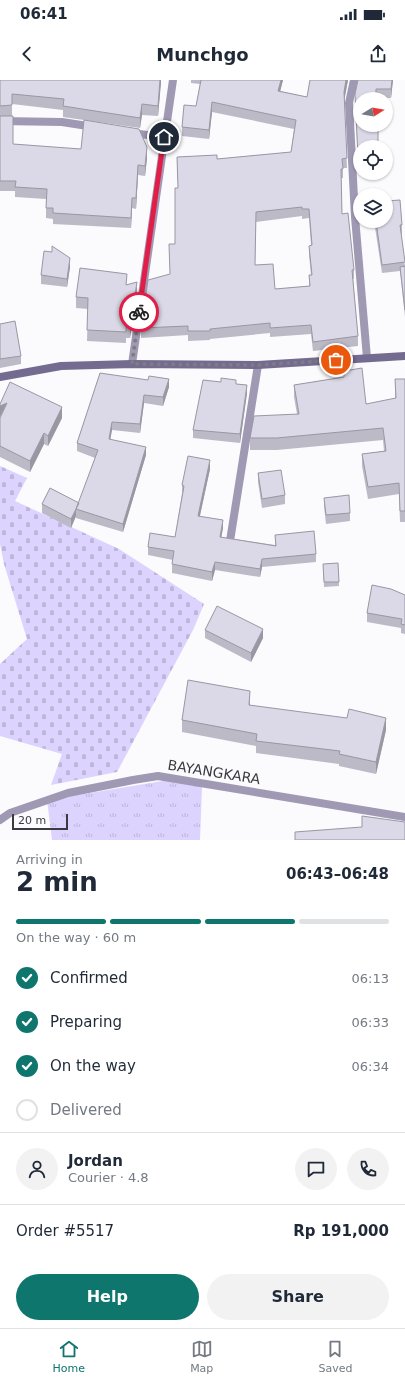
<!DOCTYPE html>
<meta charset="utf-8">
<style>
body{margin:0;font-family:"DejaVu Sans",sans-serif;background:#f2f2f3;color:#1f2937;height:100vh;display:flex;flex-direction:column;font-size:15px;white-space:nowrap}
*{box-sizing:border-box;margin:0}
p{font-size:13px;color:#747a83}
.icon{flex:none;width:22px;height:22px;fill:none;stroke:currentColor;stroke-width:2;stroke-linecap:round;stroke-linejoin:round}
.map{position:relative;height:760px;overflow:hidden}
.drawer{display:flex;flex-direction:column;background:#fff;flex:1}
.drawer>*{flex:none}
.needle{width:26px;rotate:79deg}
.buttons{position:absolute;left:353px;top:12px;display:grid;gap:8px}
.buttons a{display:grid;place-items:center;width:40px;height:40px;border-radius:50%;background:#fff;box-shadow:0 1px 3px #0004;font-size:20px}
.scale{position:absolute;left:12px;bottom:10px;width:56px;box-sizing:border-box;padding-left:4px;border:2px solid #3b3a40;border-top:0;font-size:11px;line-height:14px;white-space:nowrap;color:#3b3a40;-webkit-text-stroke:3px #fbfafd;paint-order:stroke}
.pin{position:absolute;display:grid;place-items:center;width:34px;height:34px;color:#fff;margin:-17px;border:2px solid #fff;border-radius:50%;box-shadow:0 1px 4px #0007}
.courier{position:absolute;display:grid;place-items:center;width:40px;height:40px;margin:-20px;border:3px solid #e11d48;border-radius:50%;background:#fff;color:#222;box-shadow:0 1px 5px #0007}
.headline em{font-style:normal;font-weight:600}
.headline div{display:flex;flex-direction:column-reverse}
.headline{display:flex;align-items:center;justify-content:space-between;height:68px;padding:0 16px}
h1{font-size:26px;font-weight:600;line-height:30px}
.bar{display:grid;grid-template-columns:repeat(4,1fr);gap:6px 4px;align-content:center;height:48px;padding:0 16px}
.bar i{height:5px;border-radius:3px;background:#e0e1e3}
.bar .active{background:#0f766e}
.bar p{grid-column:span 4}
.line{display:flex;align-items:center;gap:10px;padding:0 16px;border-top:1px solid #e0e1e3}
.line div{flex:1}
.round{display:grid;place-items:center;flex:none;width:42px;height:42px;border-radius:21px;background:#f2f2f3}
ol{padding:0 16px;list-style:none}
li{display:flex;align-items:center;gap:12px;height:44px}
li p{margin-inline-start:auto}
li .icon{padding:4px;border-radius:50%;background:#0f766e;color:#fff;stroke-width:4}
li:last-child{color:#747a83}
li i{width:22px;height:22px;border:2px solid #e0e1e3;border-radius:50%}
.action{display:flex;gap:8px;margin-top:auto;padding:8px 16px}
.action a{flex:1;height:46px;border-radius:24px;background:#0f766e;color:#fff;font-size:16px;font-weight:600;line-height:46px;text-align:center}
.action a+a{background:#f2f2f3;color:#1f2937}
.status{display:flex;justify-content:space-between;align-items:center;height:28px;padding:0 20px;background:#fff;direction:ltr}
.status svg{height:11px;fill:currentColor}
header{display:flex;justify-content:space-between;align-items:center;height:52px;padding:0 16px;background:#fff;font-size:18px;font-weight:600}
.tabs{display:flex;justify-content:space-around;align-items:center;height:56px;border-top:1px solid #e0e1e3;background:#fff;font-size:11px;color:#747a83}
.tabs a{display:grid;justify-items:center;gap:2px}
.tabs .active{color:#0f766e}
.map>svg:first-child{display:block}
.grass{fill:url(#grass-tufts)}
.cemetery{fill:url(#cemetery-stones)}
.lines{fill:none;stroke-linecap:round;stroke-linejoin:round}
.street{stroke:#9f99b4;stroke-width:8}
.secondary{stroke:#736b90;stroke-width:8}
.wall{fill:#bcbac7;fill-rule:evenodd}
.shaded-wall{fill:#9997a2}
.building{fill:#dbd8e7;stroke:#9997a2;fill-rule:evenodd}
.done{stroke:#7e7d82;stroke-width:4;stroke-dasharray:0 7.2}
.route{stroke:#e11d48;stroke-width:5}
.labels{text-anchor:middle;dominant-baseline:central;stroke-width:4;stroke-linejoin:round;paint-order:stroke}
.street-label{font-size:14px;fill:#3b3a40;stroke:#fbfafd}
</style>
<div class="status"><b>06:41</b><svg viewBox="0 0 49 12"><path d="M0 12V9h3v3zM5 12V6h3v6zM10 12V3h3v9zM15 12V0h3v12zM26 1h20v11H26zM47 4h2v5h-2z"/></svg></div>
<header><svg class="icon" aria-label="back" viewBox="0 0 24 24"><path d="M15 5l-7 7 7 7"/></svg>Munchgo<svg class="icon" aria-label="share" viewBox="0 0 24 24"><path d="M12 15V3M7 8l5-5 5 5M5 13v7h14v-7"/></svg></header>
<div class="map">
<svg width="405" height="760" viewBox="0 0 405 760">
<defs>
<pattern id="grass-tufts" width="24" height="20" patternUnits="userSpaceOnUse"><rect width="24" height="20" fill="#dcd3fe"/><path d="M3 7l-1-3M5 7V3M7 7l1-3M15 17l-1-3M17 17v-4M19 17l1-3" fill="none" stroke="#beb6db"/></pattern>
<pattern id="cemetery-stones" width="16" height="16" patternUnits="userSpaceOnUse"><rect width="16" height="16" fill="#dcd3fe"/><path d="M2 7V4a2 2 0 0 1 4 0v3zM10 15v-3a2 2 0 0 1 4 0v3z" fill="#beb6db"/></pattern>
</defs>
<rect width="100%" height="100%" fill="#fbfafd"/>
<path class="grass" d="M187,697L202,707L200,760H52L47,720Z"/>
<path class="cemetery" d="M0,386L27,398L15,421L119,469L204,524L193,550L117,692L51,705L62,674L0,656V584L27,559L4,484L0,464Z"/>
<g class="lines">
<path class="street" d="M354,0L349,23L355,137L367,278
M0,41L62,42L94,47
M131,53L164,57
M132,284L173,0
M230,461L258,285
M0,740L10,733L68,713L133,700L158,696L405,737"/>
<path class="secondary" d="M0,297L61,286L132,284L258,285L405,276"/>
</g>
<path class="wall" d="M0,0H161L158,36L142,35L140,48L63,37V30L12,24V36H4L13,64L147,78L145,96L138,95L136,129L132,128L131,148L53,144V139L46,138V119L15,117V111H0Z
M191,0H283L280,11L307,17L348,0L344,20L347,88H343V98H341L342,134L354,190V199H353L358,256V266L313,271L311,254L270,257V253L210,259V260L188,261V255L141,258V248L170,194L175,164L178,108L177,77L217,79L291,72L294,49L212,32L209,59L182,56V47L196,26L200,4L191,3ZM302,136V139L309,138L311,165L309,166V175L311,195H309V206L275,209L255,185L256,142Z
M393,0L391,18H376L360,67V86L358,87L355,14Z
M374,141H386L402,145V154H401L405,186V237L400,191L382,193Z
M70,187L67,207L41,204V195Z
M127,205L137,213L130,258H126V263L87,261L88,229L76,228V217Z
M0,244L21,276V284L0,288Z
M344,291L366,324L395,319V299H405V442H400L399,414L368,419L362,386V374L384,371L383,360L277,370H250V358L297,334L294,317V305L344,297Z
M100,293L169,307L163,326L144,323L140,353L112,350L110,359L146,375L123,452L76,438V436L71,448L42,433V424L79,423L95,378L77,371V363Z
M247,313L240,363L193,358V350Z
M0,338H62L48,366L44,364L30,392L0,377Z
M210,389L200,436L223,448L221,457L275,465V455L316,474V482L262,487L260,497L215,490L212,501L172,493V484L173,480L148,475V467L175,457L182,414V405Z
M258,393L285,415V424L262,428L258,402Z
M324,418L350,433V441L326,444L324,426Z
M338,483L339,506L324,507L323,484Z
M405,515V554L401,553V548L367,542V533Z
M205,550L263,558L251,582L205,558Z
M250,625L386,650L376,694L339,686V684L256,673V666L182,652V640Z"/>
<path class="shaded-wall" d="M160,0H161V3L158,36V26Z
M281,0H283L278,20V11Z
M346,0H348L344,22V12Z
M392,0H393L391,18V9Z
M212,22V32L209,59V50Z
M142,24V35L140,48V38Z
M147,67V78L145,96V86Z
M138,85V95L136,129V118Z
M132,118V128L131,148V138Z
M70,178V187L67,207V199Z
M137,202V213L130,258V247Z
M169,299V307L163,326V317Z
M247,305V313L240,363V354Z
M144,315V323L140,353V344Z
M7,323L0,337V326Z
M62,327V338L48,366V356Z
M112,342V350L109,367V359Z
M44,353V364L30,392V381Z
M146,367V375L123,452V444Z
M210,380V389L198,444V436Z
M79,423L76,429V436L71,448V439Z
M223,440V448L220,465V457Z
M262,479V487L260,497V489Z
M215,482V490L212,501V492Z
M263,549V558L251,582V573Z
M250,611V624L249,637V625Z
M386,638V650L376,694V682Z"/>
<path class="building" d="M0,0H160L158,26L142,24L140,38L63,26L64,19L12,14V25L0,26Z
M201,0H281L278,11L307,17L310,0H346L344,12L347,78L342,79L343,89H341L342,134L348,133L354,190H352L358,256L313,262L311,245L270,248V243L210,249V251H188V246L141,248L148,200L170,194L169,164H175V108H178L177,77L217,75V79L291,72L296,40L212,22L209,50L182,47L184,25L196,26ZM302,127V129H309L312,165L309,166L312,195H309L310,206L275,209L273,184L255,185L256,132Z
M358,0H392L391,9H376V19H360V45H378V67H360V77H358L355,14Z
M0,36H13V64L81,69L84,40L139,49L147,67L145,86L138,85L136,118H132L131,138L53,133V128H46L47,109L15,107L16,101H0Z
M400,120L402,145H400L405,182L382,185L376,141H386V121Z
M52,166L70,178L67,199L41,195L44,171L52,172Z
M405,186V230L400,187Z
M80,188L127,194L126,205L137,202L130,247H126V252L87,250L88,218L76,217Z
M15,241L21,276L0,279V244Z
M362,288L366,324L396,318L395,299H405V431H400L399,403L368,407L362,374L386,371L383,348L277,358H250L254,336L299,334L294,305L344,297V291Z
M100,293L148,300L149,296L169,299L163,317L144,315L140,344L112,342L109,359L146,367L123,444L76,429L98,370L77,363Z
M221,298L236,300V304L247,305L240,354L193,350L203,300L221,302Z
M10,302L62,327L48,356L44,353L30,381L0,366V338L7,323L0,326V324Z
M188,376L210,380L198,436L223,440L220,457L276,466L275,455L314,451L316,474L262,479L260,489L215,482L212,492L172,484L174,471L148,467L150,453L175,457L184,406L182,405Z
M281,390L285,415L262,419L258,393Z
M50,408L79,423L71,439L42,424Z
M349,415L350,433L326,435L324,418Z
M338,483L339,502H324L323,484Z
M372,505L391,509L405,515V545L401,544L402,539L367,533Z
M217,526L263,549L251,573L205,550Z
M188,600L250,611L249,625L347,638L349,629L386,638L376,682L339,674L340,671L256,661L257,654L182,640Z
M362,736L405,742V760H295V752L362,747Z"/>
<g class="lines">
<path class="done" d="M139,232L132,284L258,285L336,280"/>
<path class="route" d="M139,232L164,57"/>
</g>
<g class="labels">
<g class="street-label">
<text transform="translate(214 692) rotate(9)">BAYANGKARA</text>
</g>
</g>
</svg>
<div class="buttons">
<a><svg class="needle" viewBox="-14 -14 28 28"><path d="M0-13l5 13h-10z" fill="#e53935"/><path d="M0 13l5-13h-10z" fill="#747a83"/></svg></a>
<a><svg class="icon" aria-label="locate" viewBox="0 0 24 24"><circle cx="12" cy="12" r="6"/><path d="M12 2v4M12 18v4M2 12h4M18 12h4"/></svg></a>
<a><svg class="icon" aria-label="layers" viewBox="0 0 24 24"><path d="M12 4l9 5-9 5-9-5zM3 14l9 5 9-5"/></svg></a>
</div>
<div class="scale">20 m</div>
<div class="pin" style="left:336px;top:280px;background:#ea580c"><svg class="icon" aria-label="bag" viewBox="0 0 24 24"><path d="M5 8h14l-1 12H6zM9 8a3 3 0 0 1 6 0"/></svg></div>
<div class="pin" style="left:164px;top:57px;background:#1f2937"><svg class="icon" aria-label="home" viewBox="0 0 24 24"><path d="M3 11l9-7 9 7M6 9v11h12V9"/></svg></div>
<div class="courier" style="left:139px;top:232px"><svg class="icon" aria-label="bike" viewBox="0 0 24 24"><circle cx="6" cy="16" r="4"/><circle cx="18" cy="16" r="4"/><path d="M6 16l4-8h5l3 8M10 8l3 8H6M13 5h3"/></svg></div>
</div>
<section class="drawer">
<div class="headline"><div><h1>2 min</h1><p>Arriving in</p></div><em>06:43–06:48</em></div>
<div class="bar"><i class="active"></i><i class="active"></i><i class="active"></i><i></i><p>On the way · 60 m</p></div>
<ol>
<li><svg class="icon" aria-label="check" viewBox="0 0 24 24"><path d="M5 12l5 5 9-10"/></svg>Confirmed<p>06:13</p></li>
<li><svg class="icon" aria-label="check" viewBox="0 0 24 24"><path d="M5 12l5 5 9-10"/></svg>Preparing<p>06:33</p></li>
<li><svg class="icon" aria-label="check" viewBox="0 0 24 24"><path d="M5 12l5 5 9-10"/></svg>On the way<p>06:34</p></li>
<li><i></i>Delivered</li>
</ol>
<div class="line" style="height:72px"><a class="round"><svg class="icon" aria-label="person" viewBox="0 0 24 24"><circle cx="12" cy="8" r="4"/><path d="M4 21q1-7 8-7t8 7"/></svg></a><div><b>Jordan</b><p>Courier · 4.8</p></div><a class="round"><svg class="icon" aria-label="chat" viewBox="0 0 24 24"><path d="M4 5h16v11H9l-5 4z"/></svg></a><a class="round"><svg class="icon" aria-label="phone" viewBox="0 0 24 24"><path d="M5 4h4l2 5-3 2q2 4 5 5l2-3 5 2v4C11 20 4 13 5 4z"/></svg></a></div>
<div class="line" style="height:52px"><div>Order #5517</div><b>Rp 191,000</b></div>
<div class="action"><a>Help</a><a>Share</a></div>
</section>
<nav class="tabs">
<a class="active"><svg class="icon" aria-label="home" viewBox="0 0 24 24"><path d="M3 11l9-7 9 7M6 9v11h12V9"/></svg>Home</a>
<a><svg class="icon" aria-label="map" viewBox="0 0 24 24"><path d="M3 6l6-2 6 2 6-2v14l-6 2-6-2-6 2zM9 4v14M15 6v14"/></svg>Map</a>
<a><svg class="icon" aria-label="saved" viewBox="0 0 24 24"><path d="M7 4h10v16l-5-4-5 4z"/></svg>Saved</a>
</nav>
